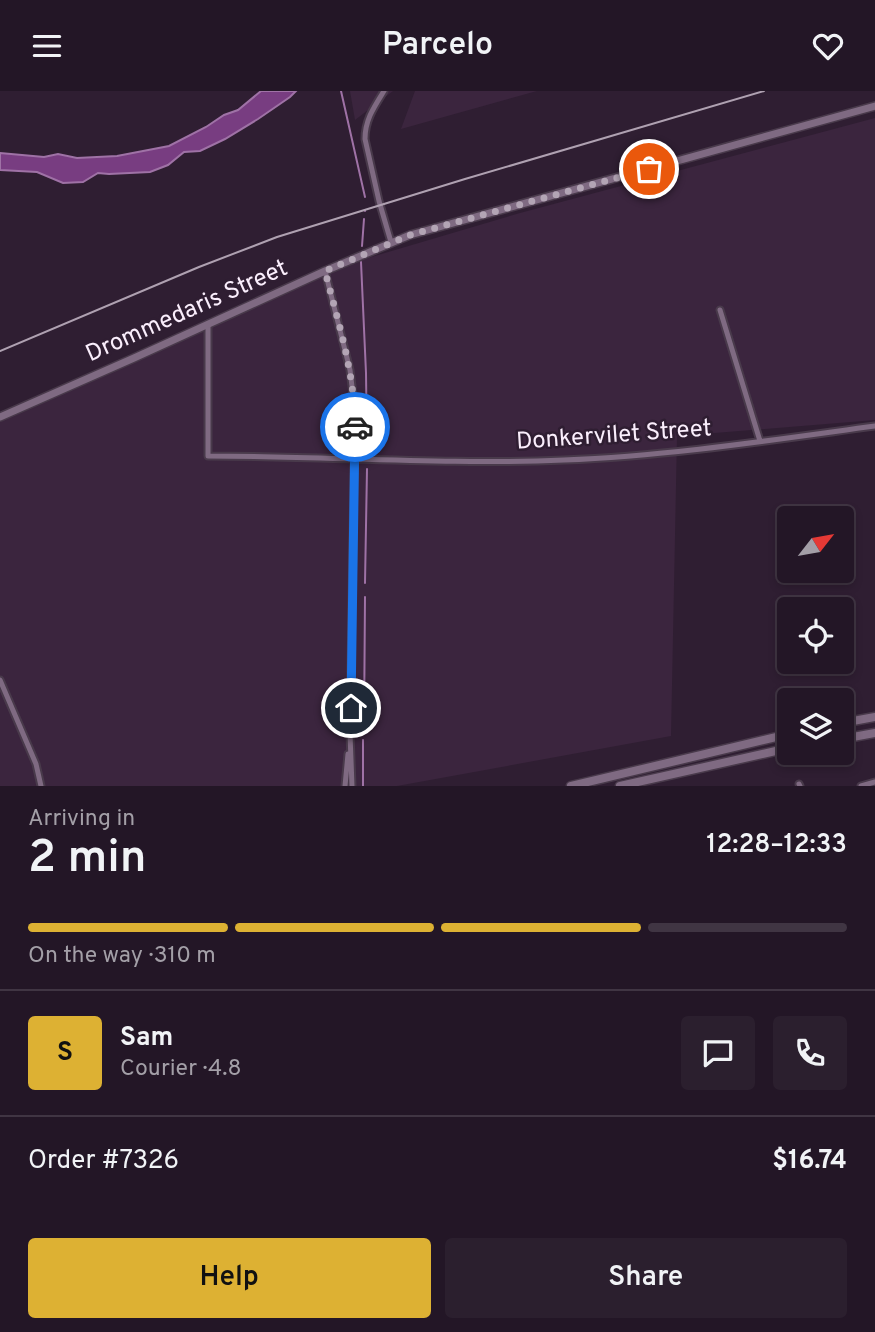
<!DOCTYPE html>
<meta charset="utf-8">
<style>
body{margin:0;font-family:Overpass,sans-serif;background:#2b1f2e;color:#f1f3f6;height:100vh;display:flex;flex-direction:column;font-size:26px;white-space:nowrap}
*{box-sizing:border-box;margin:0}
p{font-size:23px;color:#a39fa7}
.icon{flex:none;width:38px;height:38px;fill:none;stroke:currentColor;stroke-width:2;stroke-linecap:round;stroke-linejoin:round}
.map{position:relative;height:695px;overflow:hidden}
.details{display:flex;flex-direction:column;background:#231626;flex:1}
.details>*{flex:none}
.needle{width:46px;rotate:59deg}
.buttons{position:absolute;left:777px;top:415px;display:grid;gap:14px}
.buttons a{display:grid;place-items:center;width:77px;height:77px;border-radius:7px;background:#231626;box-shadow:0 4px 10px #0003,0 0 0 2px #403543;font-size:35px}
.pin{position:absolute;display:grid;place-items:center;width:60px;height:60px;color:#fff;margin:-30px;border:4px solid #fff;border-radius:50%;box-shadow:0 2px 7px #0007}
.courier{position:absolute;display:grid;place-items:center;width:70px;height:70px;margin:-35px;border:5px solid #1a73e8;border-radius:50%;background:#fff;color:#222;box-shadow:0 2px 9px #0007}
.headline em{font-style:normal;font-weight:600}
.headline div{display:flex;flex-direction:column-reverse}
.headline{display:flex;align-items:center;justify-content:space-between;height:119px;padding:0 28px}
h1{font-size:46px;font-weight:600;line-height:52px}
.bar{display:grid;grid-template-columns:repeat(4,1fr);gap:10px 7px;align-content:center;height:84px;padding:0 28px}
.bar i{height:9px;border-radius:5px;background:#403543}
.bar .current{background:#ddb133}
.bar p{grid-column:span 4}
.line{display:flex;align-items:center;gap:18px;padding:0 28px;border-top:2px solid #403543}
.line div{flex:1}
.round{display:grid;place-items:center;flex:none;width:74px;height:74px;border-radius:7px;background:#2b1f2e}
.action{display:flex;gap:14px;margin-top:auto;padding:14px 28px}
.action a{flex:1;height:80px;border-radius:7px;background:#ddb133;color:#111;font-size:28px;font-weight:600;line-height:80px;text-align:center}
.action a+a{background:#2b1f2e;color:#f1f3f6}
header{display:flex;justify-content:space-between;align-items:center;height:91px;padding:0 28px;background:#231626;font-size:32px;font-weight:600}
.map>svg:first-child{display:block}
.built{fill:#3b253e}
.water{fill:#783d81;stroke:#9f72a6;stroke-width:2}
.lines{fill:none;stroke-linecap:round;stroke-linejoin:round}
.stream{stroke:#9f72a6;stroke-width:2}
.minor-casing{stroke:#493a4b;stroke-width:9}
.tertiary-casing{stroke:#493a4b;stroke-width:10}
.secondary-casing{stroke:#493a4b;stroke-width:11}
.minor{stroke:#7f6a82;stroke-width:5}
.tertiary{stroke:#7f6a82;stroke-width:7}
.secondary{stroke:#7f6a82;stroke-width:8}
.rail{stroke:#afa1b1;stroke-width:2}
.done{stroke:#b3a5b5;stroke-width:7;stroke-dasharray:0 12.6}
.route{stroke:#1a73e8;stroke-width:9}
.labels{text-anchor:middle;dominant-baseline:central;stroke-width:5;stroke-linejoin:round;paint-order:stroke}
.street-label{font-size:24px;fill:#faeefc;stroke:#2f1e32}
</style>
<header><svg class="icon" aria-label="menu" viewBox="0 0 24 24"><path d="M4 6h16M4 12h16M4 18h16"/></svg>Parcelo<svg class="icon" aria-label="heart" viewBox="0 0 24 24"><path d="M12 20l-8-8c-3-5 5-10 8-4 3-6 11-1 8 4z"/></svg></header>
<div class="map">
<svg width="875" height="695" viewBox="0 0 875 695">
<rect width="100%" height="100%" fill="#2f1e32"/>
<path class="built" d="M350,0H393L355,29Z
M415,0H537L401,38Z
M875,27V329L677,345L671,645L397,695H0V328L297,196L368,167L520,122Z"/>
<path class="water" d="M261,0H296L290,6L258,28L225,48L200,60L184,61L168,74L150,81L109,83L98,82L83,91L63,92L37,81L0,79V62L44,66L58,63L77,67L117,65L169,55L206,36L224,24L238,19Z"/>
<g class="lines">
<path class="stream" d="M341,0L365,106
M365,120V119
M362,155L364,128
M361,171L366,282L367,359
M365,492L367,378
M364,637L365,506
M363,695V649"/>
<g class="minor-casing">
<path id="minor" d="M384,0C374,16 365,29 365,48L379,110L391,151
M325,180L350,279L355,320L350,643L352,695
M720,219L760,350
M208,233V365C326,365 445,374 564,369C668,365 772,349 875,335
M0,589L36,673L41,695
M799,693L800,695
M345,695L348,663
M861,695L875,691"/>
</g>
<g class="tertiary-casing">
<path id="tertiary" d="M0,326L134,267L325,180L410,144L875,15"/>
</g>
<g class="secondary-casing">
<path id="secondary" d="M842,632L875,626
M842,648L875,642
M571,695L789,643
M620,695L789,657"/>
</g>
<use href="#minor" class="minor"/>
<use href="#tertiary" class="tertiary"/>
<use href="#secondary" class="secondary"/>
<path class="rail" d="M0,260L199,176L277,146L465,88L764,0"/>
</g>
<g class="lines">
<path class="done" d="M355,336C355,283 338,231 325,180L410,144L649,78"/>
<path class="route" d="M351,617L355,336"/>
</g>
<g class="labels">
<g class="street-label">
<text transform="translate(187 221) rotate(-24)">Drommedaris Street</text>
<text transform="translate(614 345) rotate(-4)">Donkervilet Street</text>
</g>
</g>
</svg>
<div class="buttons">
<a><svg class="needle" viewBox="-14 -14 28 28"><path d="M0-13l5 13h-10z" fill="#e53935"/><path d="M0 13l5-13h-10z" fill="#a39fa7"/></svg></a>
<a><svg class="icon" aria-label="locate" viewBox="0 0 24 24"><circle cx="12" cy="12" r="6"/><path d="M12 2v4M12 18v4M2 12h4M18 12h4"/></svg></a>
<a><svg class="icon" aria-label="layers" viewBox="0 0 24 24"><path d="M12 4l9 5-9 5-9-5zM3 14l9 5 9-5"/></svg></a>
</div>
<div class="pin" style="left:649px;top:78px;background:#ea580c"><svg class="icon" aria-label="bag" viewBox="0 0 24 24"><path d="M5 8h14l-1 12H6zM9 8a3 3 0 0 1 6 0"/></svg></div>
<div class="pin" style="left:351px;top:617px;background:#1f2937"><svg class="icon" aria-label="home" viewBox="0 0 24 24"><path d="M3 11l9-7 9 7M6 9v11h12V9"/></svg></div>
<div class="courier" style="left:355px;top:336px"><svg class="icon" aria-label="car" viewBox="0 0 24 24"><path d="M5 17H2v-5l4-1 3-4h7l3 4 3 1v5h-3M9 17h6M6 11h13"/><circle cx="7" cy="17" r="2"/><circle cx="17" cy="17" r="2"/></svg></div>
</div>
<section class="details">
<div class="headline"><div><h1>2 min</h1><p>Arriving in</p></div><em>12:28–12:33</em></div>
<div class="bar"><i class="current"></i><i class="current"></i><i class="current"></i><i></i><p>On the way · 310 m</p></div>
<div class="line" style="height:126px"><b class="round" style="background:#ddb133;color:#111">S</b><div><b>Sam</b><p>Courier · 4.8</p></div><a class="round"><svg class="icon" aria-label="chat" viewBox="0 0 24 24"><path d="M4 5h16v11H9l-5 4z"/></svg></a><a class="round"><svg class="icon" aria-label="phone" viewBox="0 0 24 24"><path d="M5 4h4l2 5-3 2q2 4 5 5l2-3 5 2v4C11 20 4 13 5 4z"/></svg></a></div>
<div class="line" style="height:91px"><div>Order #7326</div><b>$16.74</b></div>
<div class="action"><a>Help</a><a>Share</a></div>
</section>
